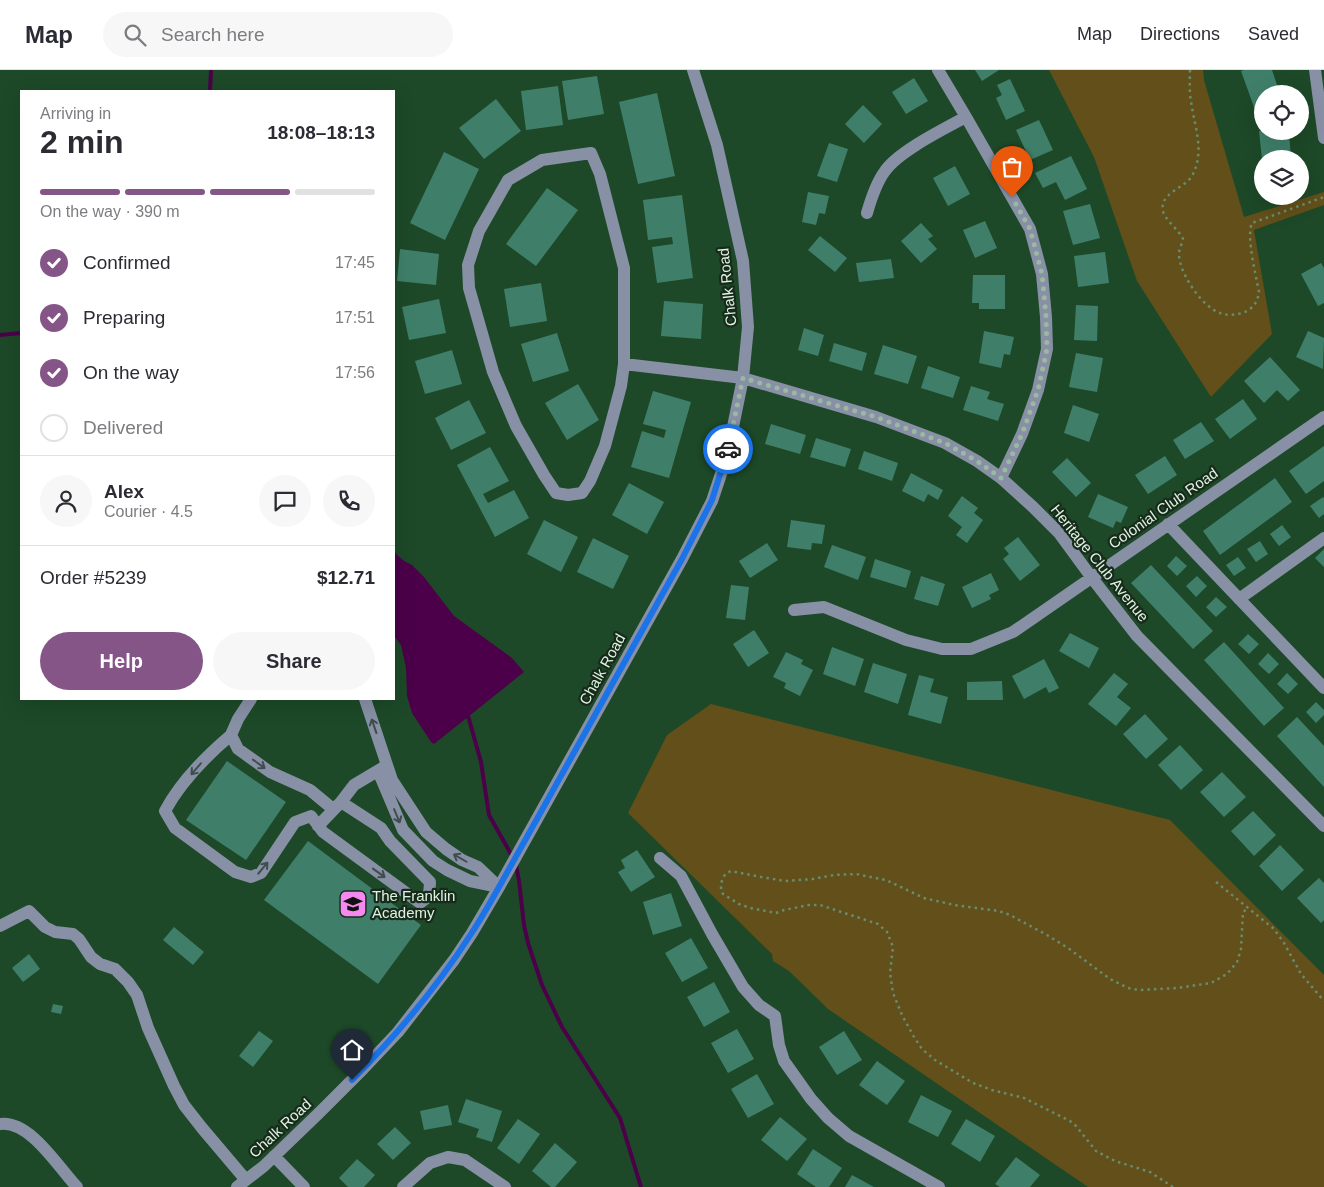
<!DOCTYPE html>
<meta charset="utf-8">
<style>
body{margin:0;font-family:Arial,sans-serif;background:#f7f7f7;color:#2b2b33;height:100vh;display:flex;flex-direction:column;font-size:19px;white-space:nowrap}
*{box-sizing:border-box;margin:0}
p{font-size:16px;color:#7c7c81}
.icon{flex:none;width:28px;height:28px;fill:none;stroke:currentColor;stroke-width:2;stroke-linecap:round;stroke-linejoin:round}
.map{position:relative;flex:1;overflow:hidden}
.drawer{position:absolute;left:20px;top:20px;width:375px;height:610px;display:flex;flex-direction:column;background:#fff;border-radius:0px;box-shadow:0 5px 20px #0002}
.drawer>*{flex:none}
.fabs{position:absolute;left:1254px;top:15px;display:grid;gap:10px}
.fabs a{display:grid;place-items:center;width:55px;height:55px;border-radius:50%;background:#fff;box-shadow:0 5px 20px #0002;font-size:25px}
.pin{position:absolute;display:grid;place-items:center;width:42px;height:42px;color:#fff;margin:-51px -21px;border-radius:50% 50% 50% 0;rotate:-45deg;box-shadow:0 0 5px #0007}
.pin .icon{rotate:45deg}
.courier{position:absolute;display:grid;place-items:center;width:50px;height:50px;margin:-25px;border:4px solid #1a73e8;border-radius:50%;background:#fff;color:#222;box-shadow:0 1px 6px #0007}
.headline em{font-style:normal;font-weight:800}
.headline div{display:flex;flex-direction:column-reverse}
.headline{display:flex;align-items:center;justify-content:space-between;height:85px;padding:0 20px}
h1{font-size:32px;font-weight:800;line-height:38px}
.bar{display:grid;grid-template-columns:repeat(4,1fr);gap:8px 5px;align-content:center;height:60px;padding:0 20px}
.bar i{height:6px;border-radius:4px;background:#e1e1e2}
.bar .selected{background:#865588}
.bar p{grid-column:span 4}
.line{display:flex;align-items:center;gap:12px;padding:0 20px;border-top:1px solid #e1e1e2}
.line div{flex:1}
.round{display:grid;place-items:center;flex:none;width:52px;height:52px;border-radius:26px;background:#f7f7f7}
ol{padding:0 20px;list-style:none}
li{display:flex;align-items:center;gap:15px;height:55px}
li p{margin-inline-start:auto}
li .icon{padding:5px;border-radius:50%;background:#865588;color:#fff;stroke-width:4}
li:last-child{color:#7c7c81}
li i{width:28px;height:28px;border:2px solid #e1e1e2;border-radius:50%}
.cta{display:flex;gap:10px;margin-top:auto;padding:10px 20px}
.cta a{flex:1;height:58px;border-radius:30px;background:#865588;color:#fff;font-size:20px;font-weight:800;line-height:58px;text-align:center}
.cta a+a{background:#f7f7f7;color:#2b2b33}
header{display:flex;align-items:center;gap:30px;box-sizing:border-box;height:70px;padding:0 25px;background:#fff;border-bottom:1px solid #e1e1e2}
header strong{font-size:24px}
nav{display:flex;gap:28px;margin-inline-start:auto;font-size:18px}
.search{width:350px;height:45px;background:#f7f7f7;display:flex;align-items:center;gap:12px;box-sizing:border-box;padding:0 18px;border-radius:28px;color:#7c7c81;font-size:19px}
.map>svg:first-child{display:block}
.green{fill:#624f19}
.water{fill:#4b0049}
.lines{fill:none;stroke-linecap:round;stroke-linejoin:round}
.stream{stroke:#4b0049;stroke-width:4}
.building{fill:#3f7f6a}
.path{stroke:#678c6f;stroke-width:2.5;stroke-dasharray:2.5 4;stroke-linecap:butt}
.minor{stroke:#8890a6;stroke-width:12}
.oneway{stroke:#3f4e4c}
.done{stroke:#9ab9a0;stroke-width:5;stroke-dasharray:0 9}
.route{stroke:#1a73e8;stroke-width:6}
.labels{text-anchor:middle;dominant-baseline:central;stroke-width:4.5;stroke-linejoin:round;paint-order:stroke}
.street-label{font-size:15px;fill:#ddf5e0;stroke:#182a1b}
.poi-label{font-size:15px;fill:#ddf5e0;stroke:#182a1b;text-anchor:start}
</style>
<header>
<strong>Map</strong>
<div class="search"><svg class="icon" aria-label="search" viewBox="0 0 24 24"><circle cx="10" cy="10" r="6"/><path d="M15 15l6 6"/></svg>Search here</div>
<nav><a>Map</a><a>Directions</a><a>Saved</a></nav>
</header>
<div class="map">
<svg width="1324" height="1117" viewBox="0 0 1324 1117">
<rect width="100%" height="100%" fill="#1d4928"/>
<path class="green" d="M1049,0H1203L1204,10L1244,147L1324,122V135L1254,160L1272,264L1211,327L1137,211L1094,87Z
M711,634L1170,750L1324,905V1117H1088L828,939L789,901L773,891L772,884L628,743L667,665Z"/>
<path class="water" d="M394,479L396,484L404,491L412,495L424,507L454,546L512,588L524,602L434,674L431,672L412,643L407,626L406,598L401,575L394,566Z"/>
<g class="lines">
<path class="stream" d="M210,21L211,0
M0,265L21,263
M467,642L481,692L489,745L512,786
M516,795L519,811L524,855L528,873L542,915L562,957L620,1048L641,1117"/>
</g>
<path class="building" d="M975,0H999L982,11Z
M1244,0H1272L1280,24H1262V38L1255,40L1241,1Z
M597,6L604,44L568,50L562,11Z
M914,8L928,31L906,44L892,22Z
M1010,9L1025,41L1006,50L996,28L1002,25L997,15Z
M558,16L563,55L526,60L521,21Z
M657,23L675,106L638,114L619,32Z
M496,29L521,61L484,89L459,58Z
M863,35L882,54L864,73L845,54Z
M1039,50L1053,80L1030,90L1016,60Z
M1259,61H1289L1291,89H1262Z
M829,73L848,79L837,112L817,106Z
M444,82L479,99L445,170L410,153Z
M1071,86L1087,119L1065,130L1056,112L1043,118L1035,103Z
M955,96L970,124L948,136L933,108Z
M547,118L578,140L536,196L506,174Z
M808,122L829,126L825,144L819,143L816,155L802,152Z
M682,125L693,208L657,213L652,177L673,174L672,167L648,170L643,130Z
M1090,134L1100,168L1073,175L1063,141Z
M985,151L997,178L975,188L963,160Z
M921,153L933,166L928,169L937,179L921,193L901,171Z
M820,166L847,188L835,202L808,180Z
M400,179L439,184L436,215L397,211Z
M1105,182L1109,213L1078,217L1074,186Z
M891,189L894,208L859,212L856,193Z
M1321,193L1324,198V233L1318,236L1301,204Z
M973,205H1005V239H979V233H972Z
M541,213L547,251L510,257L504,219Z
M439,229L446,263L409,270L402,237Z
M664,231L703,234L701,269L661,266Z
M1076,235L1098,236L1097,271L1074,270Z
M804,258L824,265L818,286L798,280Z
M984,261L1014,267L1010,285L1004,284L1001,298L979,293Z
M1308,261L1324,268L1323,299L1296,287Z
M557,263L569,301L533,312L521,274Z
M834,273L867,283L862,301L829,291Z
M883,275L917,286L908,314L874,304Z
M452,280L462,314L425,324L415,291Z
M1076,283L1103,288L1097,322L1069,317Z
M1270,287L1300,320L1288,331L1277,320L1264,333L1244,311Z
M928,296L960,307L953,328L921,318Z
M578,314L599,350L567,370L545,333Z
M971,316L990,322L987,329L1004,334L998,351L963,340Z
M653,321L691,332L669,408L631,397L642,361L664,368L666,360L643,354Z
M1243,329L1257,349L1230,369L1215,349Z
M469,330L486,363L451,380L435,348Z
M1073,335L1099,344L1089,372L1064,363Z
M1201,352L1214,371L1185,389L1173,370Z
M771,354L806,365L800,384L765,374Z
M816,368L851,379L845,397L810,387Z
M1324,376V411L1306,424L1289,401Z
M490,377L509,411L483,424L488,433L514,420L529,448L495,467L457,395Z
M864,381L898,393L892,411L858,399Z
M1165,386L1177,405L1148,424L1135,405Z
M1067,388L1091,413L1076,427L1052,402Z
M911,403L943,420L938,430L928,424L924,432L902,421Z
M1275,408L1292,432L1220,485L1203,461Z
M629,413L664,432L647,464L612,445Z
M1098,424L1128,437L1121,453L1116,451L1113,458L1088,447Z
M962,426L978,438L974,443L983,450L967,473L956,465L962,457L948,446Z
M1323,427L1324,428V444L1319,448L1310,436Z
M544,450L578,467L561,502L527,484Z
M791,450L825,455L822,474L812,473L811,480L787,477Z
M1282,455L1291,467L1279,476L1270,464Z
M1018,467L1040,495L1020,511L1003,489L1009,484L1004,478Z
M593,468L629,486L613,519L577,502Z
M1260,471L1268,484L1256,492L1247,479Z
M767,473L778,490L750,508L739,491Z
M832,475L866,487L858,510L824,497Z
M1324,479V497L1315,488Z
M1176,486L1187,496L1177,506L1167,496Z
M1238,487L1246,498L1234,506L1226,495Z
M875,489L911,501L906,518L870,507Z
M1151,495L1213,561L1193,579L1131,513Z
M991,503L999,520L989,525L991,529L972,538L962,517Z
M921,506L945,514L938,536L914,529Z
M1197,506L1207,516L1196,527L1186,516Z
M731,515L749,517L745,550L726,548Z
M1216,527L1227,537L1216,547L1206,537Z
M754,560L769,583L748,597L733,574Z
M1070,563L1099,578L1089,598L1059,581Z
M1248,564L1259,574L1249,584L1238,574Z
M1224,572L1284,638L1264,656L1204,590Z
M832,577L864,589L855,616L823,604Z
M786,582L803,590L801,594L813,600L800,626L784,618L786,613L773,607Z
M1268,583L1279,594L1269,604L1258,594Z
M1044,589L1059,618L1049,623L1046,617L1024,629L1012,606Z
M873,593L907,604L898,634L864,622Z
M1114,603L1128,614L1117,627L1131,638L1116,656L1088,634Z
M1287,603L1298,614L1288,624L1277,614Z
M919,605L934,609L930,622L948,627L941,654L908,645Z
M1002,611L1003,630H967V612Z
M1316,632L1324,640V645L1316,653L1306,642Z
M1145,644L1168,669L1146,689L1123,664Z
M1297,647L1324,676V717L1277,666Z
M1180,675L1203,700L1181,720L1158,695Z
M227,691L286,732L246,790L186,750Z
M1222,702L1246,727L1224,747L1200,722Z
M1253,741L1276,765L1254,786L1231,761Z
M308,771L421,855L378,914L264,830Z
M1280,775L1304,800L1282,821L1259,796Z
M637,780L655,807L631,822L618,802L625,798L621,790Z
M1319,808L1324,813V850L1321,853L1297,828Z
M671,823L682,856L653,865L643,832Z
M174,857L204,882L193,895L163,870Z
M691,868L708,898L682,912L665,883Z
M29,884L40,899L23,912L12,898Z
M714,912L730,942L704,957L687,927Z
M53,934L63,936L61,944L51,942Z
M737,959L754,989L728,1003L711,973Z
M259,961L273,971L253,997L239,986Z
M844,961L862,990L837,1005L819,977Z
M877,991L905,1011L887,1035L859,1015Z
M757,1004L774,1034L748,1048L731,1019Z
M921,1025L952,1041L938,1067L908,1052Z
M466,1029L502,1041L492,1072L476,1067L479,1059L458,1052Z
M448,1035L452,1055L424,1060L420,1041Z
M780,1047L807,1069L787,1091L761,1070Z
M518,1049L540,1064L519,1094L497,1078Z
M966,1049L995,1066L980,1092L951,1074Z
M395,1057L411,1073L393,1090L377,1074Z
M555,1073L577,1092L555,1117H551L532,1101Z
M813,1079L842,1098L829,1117H816L797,1104Z
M1016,1087L1040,1105L1030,1117H1000L995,1114Z
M357,1089L375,1105L364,1117H348L339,1108Z
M852,1105L874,1117H845Z"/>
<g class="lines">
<path class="path" d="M1190,0C1190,10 1189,21 1191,31C1194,55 1205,80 1193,104C1187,118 1159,122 1163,141C1165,150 1179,160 1183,169C1182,174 1179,179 1179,184C1179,203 1202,237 1220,243C1230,247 1247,244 1253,236C1257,232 1258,227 1259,222C1256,206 1246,166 1252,153L1324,127
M1216,812L1274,859L1284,873L1301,904L1324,931
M1173,1117L1150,1102L1115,1091L1096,1081L1076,1056L1070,1051L1024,1028L992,1020L973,1013L935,990L922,979L914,967L902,945L893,923L890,903L893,877L887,862L878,854L820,835H809L784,840L776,843L750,838L739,834L723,824L721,820V814L723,807L727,803L731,801L761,807L785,811L813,809L834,805L856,804L886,810L924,828L954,835L999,841L1010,845L1047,865L1068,878L1110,909L1128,918L1139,920L1177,918L1211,913L1227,904L1237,892L1241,879L1243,842L1248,838"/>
<path class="minor" d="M938,0L966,47L1030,159L1042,204L1046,247L1047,279L1038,320L1022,364L1001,408
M1315,0L1324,68
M591,83L600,104L624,198V294L621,316L605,376L590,411L582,423L568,425L556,423L544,405L516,356L493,302L469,218L468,195L479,161L508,110L542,90Z
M867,143C871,129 876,113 885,101C899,81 944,59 966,47
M624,294L743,308L876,347L945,373L977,391L1001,408L1033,437L1059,463L1092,508L1137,566L1324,756
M1168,454L1324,618
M1239,529L1324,468
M794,540L824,537L906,570L942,579H971L1013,562L1324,347
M251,629L238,649L231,665L238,679L270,702L310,720L333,739
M365,629L392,710L426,762L446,779L462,790L478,797L499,817
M231,665C205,687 181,711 165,741L175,758L235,802L251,807L261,803L295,752L311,746L323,762L420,833L429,826L430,812L390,771L381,758L341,732
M378,701L403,760L433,791L447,800L470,811L499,817
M318,756L341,732L354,715L384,697
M660,788L681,806L712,864L743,917L759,935L775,946L779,975L784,991L811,1029L828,1048L849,1066L939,1117
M0,856L29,841L45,857L55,862L73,864L79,869L91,887L100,894L115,899L128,912L137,925L148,958L174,1016L184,1035L202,1058L246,1110
M0,1054C30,1050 58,1097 77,1117
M274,1086L304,1117
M237,1117L264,1096L319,1043L363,999L398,962L454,890L472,863L499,817L682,489L712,431L727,386L743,308L748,257L743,191L717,75L693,0
M403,1117L430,1093L448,1087L465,1090L505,1117"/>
</g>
<defs><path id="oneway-shaft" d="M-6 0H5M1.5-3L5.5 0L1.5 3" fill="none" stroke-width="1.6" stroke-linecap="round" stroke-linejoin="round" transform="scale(1.25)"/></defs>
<g class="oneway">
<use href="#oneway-shaft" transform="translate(374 656) rotate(-109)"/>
<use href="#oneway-shaft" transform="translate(259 694) rotate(36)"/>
<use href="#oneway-shaft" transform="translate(196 699) rotate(131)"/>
<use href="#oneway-shaft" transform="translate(397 746) rotate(67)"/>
<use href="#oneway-shaft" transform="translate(460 788) rotate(-150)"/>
<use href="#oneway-shaft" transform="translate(263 798) rotate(-50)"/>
<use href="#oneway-shaft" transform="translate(379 803) rotate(36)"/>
</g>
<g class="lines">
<path class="done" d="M728,379L743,308L876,347L945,373L977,391L1001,408L1022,364L1038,320L1047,279L1046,246L1042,204L1030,159L1012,127"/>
<path class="route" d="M352,1010C396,966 437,917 471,864C481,849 490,833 499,817L682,489L712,430L728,379"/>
</g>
<defs>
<g id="school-square" transform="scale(1.4375)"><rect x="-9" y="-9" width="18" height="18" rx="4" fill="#f589ef" stroke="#182a1b"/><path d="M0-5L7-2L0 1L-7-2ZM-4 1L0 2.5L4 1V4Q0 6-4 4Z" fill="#111"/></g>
</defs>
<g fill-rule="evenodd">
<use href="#school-square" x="353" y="834"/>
</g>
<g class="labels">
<g class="street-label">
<text transform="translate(727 217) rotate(-96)">Chalk Road</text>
<text transform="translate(1163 438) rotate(-35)">Colonial Club Road</text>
<text transform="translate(1100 493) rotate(51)">Heritage Club Avenue</text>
<text transform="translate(602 599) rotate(-61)">Chalk Road</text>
<text transform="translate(280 1058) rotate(-43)">Chalk Road</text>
</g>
<g class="poi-label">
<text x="372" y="825">The Franklin<tspan x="372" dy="17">Academy</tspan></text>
</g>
</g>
</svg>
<div class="fabs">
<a><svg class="icon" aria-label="locate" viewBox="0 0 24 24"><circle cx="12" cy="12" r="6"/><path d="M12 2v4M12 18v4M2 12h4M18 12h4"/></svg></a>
<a><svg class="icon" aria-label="layers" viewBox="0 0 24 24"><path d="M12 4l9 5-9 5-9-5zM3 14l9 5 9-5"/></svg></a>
</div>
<div class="pin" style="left:1012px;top:127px;background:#ea580c"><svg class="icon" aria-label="bag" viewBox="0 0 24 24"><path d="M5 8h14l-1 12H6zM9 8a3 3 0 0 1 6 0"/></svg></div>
<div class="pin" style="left:352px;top:1010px;background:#1f2937"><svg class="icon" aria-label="home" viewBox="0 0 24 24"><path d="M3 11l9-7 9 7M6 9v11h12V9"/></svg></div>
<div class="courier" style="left:728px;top:379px"><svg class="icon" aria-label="car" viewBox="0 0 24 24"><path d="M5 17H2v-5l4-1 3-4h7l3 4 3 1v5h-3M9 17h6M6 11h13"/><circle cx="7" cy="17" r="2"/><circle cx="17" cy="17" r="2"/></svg></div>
<section class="drawer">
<div class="headline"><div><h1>2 min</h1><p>Arriving in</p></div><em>18:08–18:13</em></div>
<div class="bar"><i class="selected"></i><i class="selected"></i><i class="selected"></i><i></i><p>On the way · 390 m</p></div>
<ol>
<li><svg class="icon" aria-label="check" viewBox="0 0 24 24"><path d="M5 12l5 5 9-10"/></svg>Confirmed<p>17:45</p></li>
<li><svg class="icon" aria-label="check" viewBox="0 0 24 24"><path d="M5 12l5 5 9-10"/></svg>Preparing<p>17:51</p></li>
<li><svg class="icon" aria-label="check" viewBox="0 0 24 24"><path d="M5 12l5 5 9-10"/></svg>On the way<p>17:56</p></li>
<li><i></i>Delivered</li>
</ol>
<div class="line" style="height:90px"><a class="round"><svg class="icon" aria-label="person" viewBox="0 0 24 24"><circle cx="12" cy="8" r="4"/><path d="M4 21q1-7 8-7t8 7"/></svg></a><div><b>Alex</b><p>Courier · 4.5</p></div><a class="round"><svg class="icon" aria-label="chat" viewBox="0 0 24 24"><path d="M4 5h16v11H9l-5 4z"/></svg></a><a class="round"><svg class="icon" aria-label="phone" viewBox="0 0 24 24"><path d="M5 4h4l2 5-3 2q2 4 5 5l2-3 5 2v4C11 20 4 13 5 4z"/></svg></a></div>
<div class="line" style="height:65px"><div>Order #5239</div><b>$12.71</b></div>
<div class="cta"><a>Help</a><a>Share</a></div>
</section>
</div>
